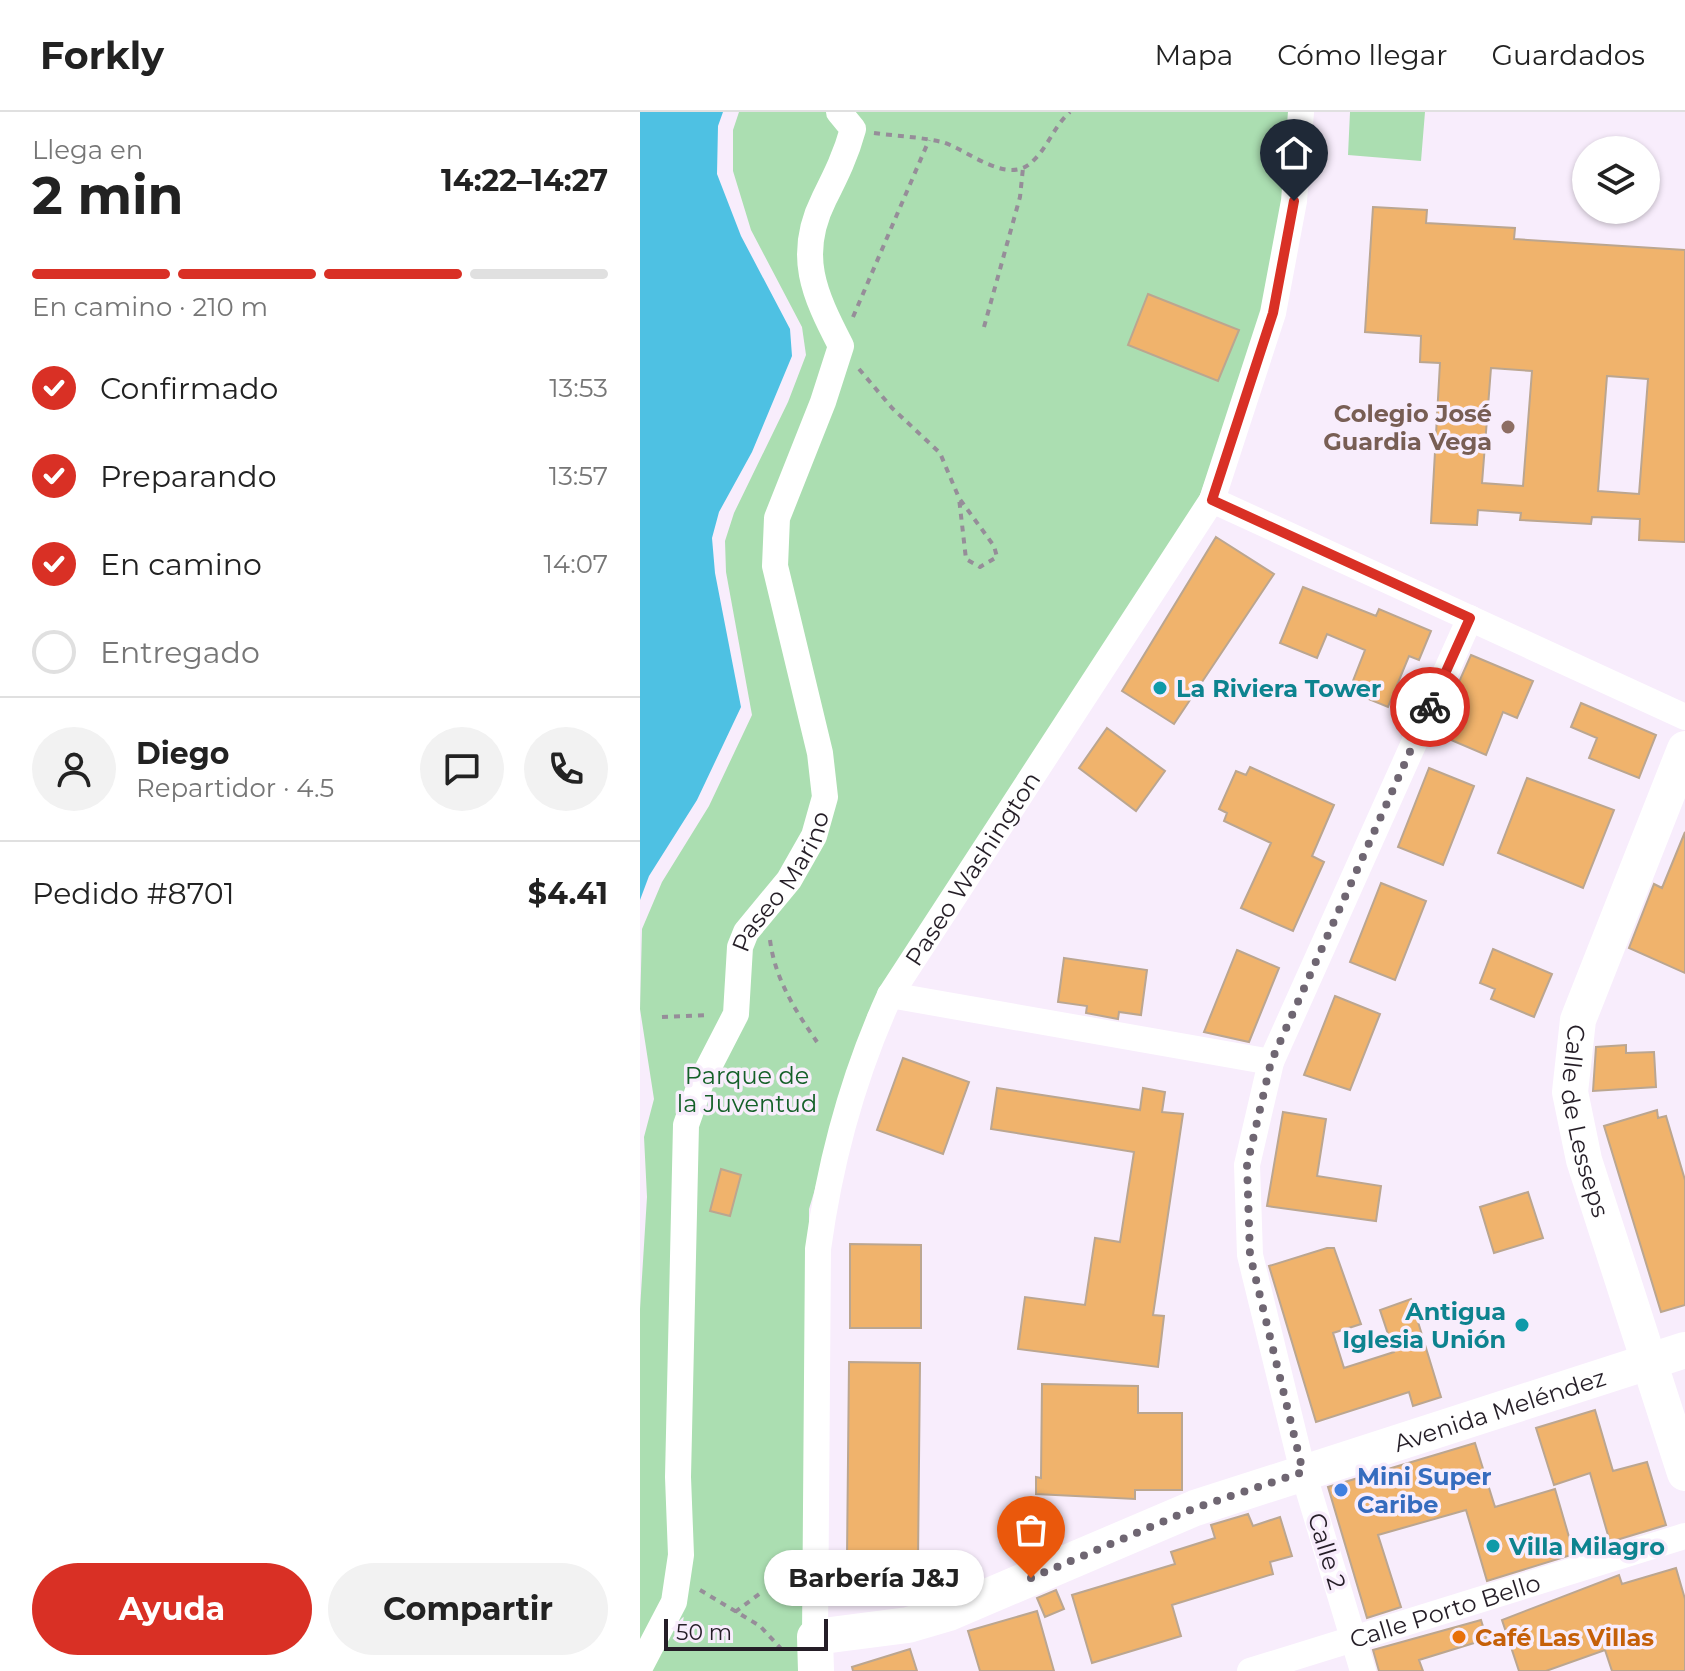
<!DOCTYPE html>
<html lang="es">
<meta charset="utf-8">
<style>
body{margin:0;font-family:Montserrat,sans-serif;background:#f2f2f2;color:#222;height:100vh;display:flex;flex-direction:column;font-size:30px;white-space:nowrap}
*{box-sizing:border-box;margin:0}
p{font-size:26px;color:#767676}
.icon{flex:none;width:44px;height:44px;fill:none;stroke:currentColor;stroke-width:2;stroke-linecap:round;stroke-linejoin:round}
.map{position:relative;flex:1;overflow:hidden}
.sheet{display:flex;flex-direction:column;background:#fff;width:640px}
.sheet>*{flex:none}
.tools{position:absolute;left:932px;top:24px;display:grid;gap:16px}
.tools a{display:grid;place-items:center;width:88px;height:88px;border-radius:50%;background:#fff;box-shadow:0 2px 6px #0004;font-size:40px}
.scale{position:absolute;left:24px;bottom:20px;width:164px;box-sizing:border-box;padding-left:8px;border:4px solid #251e27;border-top:0;font-size:22px;line-height:28px;white-space:nowrap;color:#251e27;-webkit-text-stroke:6px #f8edfc;paint-order:stroke}
.pin{position:absolute;display:grid;place-items:center;width:68px;height:68px;color:#fff;margin:-82px -34px;border-radius:50% 50% 50% 0;rotate:-45deg;box-shadow:0 0 8px #0007}
.pin .icon{rotate:45deg}
.courier{position:absolute;display:grid;place-items:center;width:80px;height:80px;margin:-40px;border:6px solid #d93025;border-radius:50%;background:#fff;color:#222;box-shadow:0 2px 10px #0007}
.bubble{position:absolute;height:56px;border-radius:28px;background:#fff;box-shadow:0 2px 6px #0004;font-size:26px;font-weight:700;line-height:56px;text-align:center}
.overview em{font-style:normal;font-weight:700}
.overview div{display:flex;flex-direction:column-reverse}
.overview{display:flex;align-items:center;justify-content:space-between;height:136px;padding:0 32px}
h1{font-size:52px;font-weight:700;line-height:60px}
.bar{display:grid;grid-template-columns:repeat(4,1fr);gap:12px 8px;align-content:center;height:96px;padding:0 32px}
.bar i{height:10px;border-radius:6px;background:#e0e0e0}
.bar .current{background:#d93025}
.bar p{grid-column:span 4}
.line{display:flex;align-items:center;gap:20px;padding:0 32px;border-top:2px solid #e0e0e0}
.line div{flex:1}
.round{display:grid;place-items:center;flex:none;width:84px;height:84px;border-radius:42px;background:#f2f2f2}
ol{padding:0 32px;list-style:none}
li{display:flex;align-items:center;gap:24px;height:88px}
li p{margin-inline-start:auto}
li .icon{padding:8px;border-radius:50%;background:#d93025;color:#fff;stroke-width:4}
li:last-child{color:#767676}
li i{width:44px;height:44px;border:4px solid #e0e0e0;border-radius:50%}
.primary-button{display:flex;gap:16px;margin-top:auto;padding:16px 32px}
.primary-button a{flex:1;height:92px;border-radius:48px;background:#d93025;color:#fff;font-size:32px;font-weight:700;line-height:92px;text-align:center}
.primary-button a+a{background:#f2f2f2;color:#222}
header{display:flex;align-items:center;gap:48px;box-sizing:border-box;height:112px;padding:0 40px;background:#fff;border-bottom:2px solid #e0e0e0}
header strong{font-size:38px}
nav{display:flex;gap:44px;margin-inline-start:auto;font-size:28px}
main{display:flex;flex:1;min-height:0}
.map>svg:first-child{display:block}
.green{fill:#abdeb1}
.water{fill:#4ec1e3}
.building{fill:#f0b36c;stroke:#bba690;stroke-width:2;fill-rule:evenodd}
.lines{fill:none;stroke-linecap:round;stroke-linejoin:round}
.path{stroke:#968d99;stroke-width:4;stroke-dasharray:6 6;stroke-linecap:butt}
.street{stroke:#fff;stroke-width:26}
.secondary{stroke:#fff;stroke-width:36}
.done{stroke:#6f6672;stroke-width:8;stroke-dasharray:0 14.4}
.route{stroke:#d93025;stroke-width:10}
.education-dot{fill:#8d6e63;stroke:#f8edfc;stroke-width:3}
.culture-dot{fill:#0f9aa8;stroke:#f8edfc;stroke-width:3}
.shop-dot{fill:#3f7fe0;stroke:#f8edfc;stroke-width:3}
.food-dot{fill:#e8710a;stroke:#f8edfc;stroke-width:3}
.labels{text-anchor:middle;dominant-baseline:central;stroke-width:7;stroke-linejoin:round;paint-order:stroke}
.education-label{font-size:24px;font-weight:bold;fill:#785e54;stroke:#f8edfc;text-anchor:end}
.culture-label{font-size:24px;font-weight:bold;fill:#0d838f;stroke:#f8edfc;text-anchor:start}
.street-label{font-size:24px;fill:#251e27;stroke:#f8edfc}
.park-label{font-size:24px;fill:#146028;stroke:#f8edfc}
.shop-label{font-size:24px;font-weight:bold;fill:#366cbe;stroke:#f8edfc;text-anchor:start}
.food-label{font-size:24px;font-weight:bold;fill:#c56008;stroke:#f8edfc;text-anchor:start}
</style>
<header>
<strong>Forkly</strong>
<nav><a>Mapa</a><a>Cómo llegar</a><a>Guardados</a></nav>
</header>
<main>
<section class="sheet">
<div class="overview"><div><h1>2 min</h1><p>Llega en</p></div><em>14:22–14:27</em></div>
<div class="bar"><i class="current"></i><i class="current"></i><i class="current"></i><i></i><p>En camino · 210 m</p></div>
<ol>
<li><svg class="icon" aria-label="check" viewBox="0 0 24 24"><path d="M5 12l5 5 9-10"/></svg>Confirmado<p>13:53</p></li>
<li><svg class="icon" aria-label="check" viewBox="0 0 24 24"><path d="M5 12l5 5 9-10"/></svg>Preparando<p>13:57</p></li>
<li><svg class="icon" aria-label="check" viewBox="0 0 24 24"><path d="M5 12l5 5 9-10"/></svg>En camino<p>14:07</p></li>
<li><i></i>Entregado</li>
</ol>
<div class="line" style="height:144px"><a class="round"><svg class="icon" aria-label="person" viewBox="0 0 24 24"><circle cx="12" cy="8" r="4"/><path d="M4 21q1-7 8-7t8 7"/></svg></a><div><b>Diego</b><p>Repartidor · 4.5</p></div><a class="round"><svg class="icon" aria-label="chat" viewBox="0 0 24 24"><path d="M4 5h16v11H9l-5 4z"/></svg></a><a class="round"><svg class="icon" aria-label="phone" viewBox="0 0 24 24"><path d="M5 4h4l2 5-3 2q2 4 5 5l2-3 5 2v4C11 20 4 13 5 4z"/></svg></a></div>
<div class="line" style="height:104px"><div>Pedido #8701</div><b>$4.41</b></div>
<div class="primary-button"><a>Ayuda</a><a>Compartir</a></div>
</section>
<div class="map">
<svg width="1045" height="1559" viewBox="0 0 1045 1559">
<rect width="100%" height="100%" fill="#f8edfc"/>
<path class="green" d="M99,0H650L642,91L624,204L559,386L228,901L169,1097V1559H0V1197L7,1085L4,1025L14,987L0,897L2,817L22,770L69,694L112,603L86,460L85,429L94,401L148,290L166,243L162,215L111,118L93,59V18Z
M710,0H785L781,49L708,43Z"/>
<path class="water" d="M0,0H83L78,14L77,62L101,124L150,217L152,244L112,340L79,400L72,426L75,461L101,595L57,688L9,764L0,788Z"/>
<path class="building" d="M733,95L787,98L786,111L875,116L874,127L1045,138V430L999,428L1000,407L952,405L951,412L880,408L881,401L838,398L837,413L791,411L800,251L780,250L781,224L725,220ZM851,256L892,259L883,374L842,371ZM967,264L1008,267L999,382L958,379Z
M508,182L599,218L578,269L488,233Z
M576,425L634,462L534,612L482,579Z
M663,475L736,504L739,497L791,519L779,548L769,544L748,595L709,579L725,538L687,522L677,546L640,531Z
M831,543L893,569L877,606L863,600L846,643L804,625L822,582L815,579Z
M941,591L1016,623L999,666L949,646L957,626L931,615Z
M467,616L525,659L496,699L439,656Z
M610,655L694,693L672,744L684,750L653,819L601,796L631,731L584,709L587,701L579,697L596,659L606,663Z
M789,656L834,674L803,753L758,735Z
M887,666L974,698L943,776L858,741Z
M1045,720V861L989,836L1014,772L1022,776Z
M741,771L786,789L755,868L710,850Z
M853,837L912,862L894,905L851,887L855,877L840,871Z
M597,838L639,856L609,930L564,920Z
M424,846L507,858L501,903L479,900L478,907L446,901L447,894L418,890Z
M695,884L740,902L710,978L664,963Z
M986,933V941L1014,940L1016,975L953,979L956,935Z
M263,946L329,970L303,1042L237,1018Z
M357,976L500,998L503,976L525,980L522,1000L543,1002L513,1203L524,1204L518,1255L378,1237L385,1185L445,1193L455,1126L480,1130L494,1040L351,1017Z
M1017,998L1018,1006L1026,1004L1045,1068V1193L1021,1200L964,1014Z
M643,1000L686,1007L677,1064L741,1074L736,1109L627,1094Z
M81,1057L101,1063L90,1104L70,1099Z
M888,1080L903,1126L854,1141L840,1095Z
M210,1132L281,1133V1216H210Z
M687,1136H694L721,1212L693,1221L704,1256L754,1240L740,1198L771,1187L801,1285L773,1294L769,1280L676,1310L629,1154Z
M209,1250L280,1251L278,1448L207,1447Z
M402,1272L498,1274V1301H542V1378H495V1387L396,1382V1365L401,1366Z
M955,1298L973,1359L1007,1350L1026,1413L970,1430L950,1361L914,1373L896,1316Z
M835,1331L855,1395L915,1377L934,1442L847,1469L826,1398L738,1423L761,1495L727,1506L688,1375Z
M608,1402L613,1414L640,1405L652,1444L630,1450L633,1462L532,1493L541,1524L452,1551L432,1483L535,1452L531,1440L575,1426L571,1413Z
M1036,1456L1045,1487V1559H972L965,1538L906,1559H879L862,1508L979,1463L982,1472Z
M416,1478L424,1497L405,1505L397,1486Z
M397,1499L414,1559H340L328,1519Z
M841,1508L847,1527L779,1548L783,1559H739L733,1538Z
M270,1537L277,1559H213L212,1555Z"/>
<g class="lines">
<path class="path" d="M234,21C257,24 280,25 302,30C327,37 368,75 393,49C408,35 414,14 430,0
M213,205L289,28
M344,215L380,85L383,56
M219,257L252,296L300,341L319,386L354,434L357,445L340,455L326,447L319,386
M130,828C135,867 155,898 177,930
M22,905L68,903
M60,1478L120,1514L145,1541
M95,1500L122,1480"/>
<g class="street">
<path d="M572,388L1045,605"/>
<path d="M250,883L631,950"/>
<path id="s1" d="M175,1525L178,1137C190,1049 213,964 250,883L572,388L633,201L654,89L661,0"/>
<path id="s2" d="M0,1555L34,1490L41,1443L38,1365L46,1013L61,970L96,902L100,835L106,820L149,768L174,724L185,685L180,641L135,454L137,406L183,290L201,234C174,182 156,143 184,87C196,63 206,43 213,17L199,0"/>
<path id="s3" d="M610,1559L1045,1424"/>
<path d="M723,1559L663,1360L610,1143L607,1053L631,950L830,506"/>
</g>
<g class="secondary">
<path id="s4" d="M1045,637L938,908L930,980L944,1048L1045,1361"/>
<path id="s5" d="M176,1559L175,1525L268,1513L309,1501L555,1396L1045,1238"/>
</g>
</g>
<g class="lines">
<path class="done" d="M391,1466L555,1396L663,1360L610,1143L607,1053L631,950L790,595"/>
<path class="route" d="M654,89L633,201L572,388L830,506L790,595"/>
</g>
<circle class="education-dot" cx="868" cy="315" r="8"/>
<g class="culture-dot">
<circle cx="520" cy="576" r="8"/>
<circle cx="882" cy="1213" r="8"/>
<circle cx="853" cy="1434" r="8"/>
</g>
<circle class="shop-dot" cx="701" cy="1378" r="8"/>
<circle class="food-dot" cx="819" cy="1525" r="8"/>
<g class="labels">
<g class="education-label">
<text x="852" y="301">Colegio José<tspan x="852" dy="28">Guardia Vega</tspan></text>
</g>
<g class="culture-label">
<text x="536" y="576">La Riviera Tower</text>
<text x="866" y="1199" text-anchor="end">Antigua<tspan x="866" dy="28">Iglesia Unión</tspan></text>
<text x="869" y="1434">Villa Milagro</text>
</g>
<g class="street-label">
<text stroke="none"><textPath href="#s1" startOffset="804">Paseo Washington</textPath></text>
<text stroke="none"><textPath href="#s2" startOffset="818">Paseo Marino</textPath></text>
<text stroke="none"><textPath href="#s4" startOffset="394">Calle de Lesseps</textPath></text>
<text stroke="none"><textPath href="#s5" startOffset="758">Avenida Meléndez</textPath></text>
<text transform="translate(687 1439) rotate(73)">Calle 2</text>
<text stroke="none"><textPath href="#s3" startOffset="204">Calle Porto Bello</textPath></text>
</g>
<g class="park-label">
<text x="107" y="963">Parque de<tspan x="107" dy="28">la Juventud</tspan></text>
</g>
<g class="shop-label">
<text x="717" y="1364">Mini Super<tspan x="717" dy="28">Caribe</tspan></text>
</g>
<g class="food-label">
<text x="835" y="1525">Café Las Villas</text>
</g>
</g>
</svg>
<div class="tools">
<a><svg class="icon" aria-label="layers" viewBox="0 0 24 24"><path d="M12 4l9 5-9 5-9-5zM3 14l9 5 9-5"/></svg></a>
</div>
<div class="scale">50 m</div>
<div class="pin" style="left:391px;top:1466px;background:#ea580c"><svg class="icon" aria-label="bag" viewBox="0 0 24 24"><path d="M5 8h14l-1 12H6zM9 8a3 3 0 0 1 6 0"/></svg></div>
<div class="pin" style="left:654px;top:89px;background:#1f2937"><svg class="icon" aria-label="home" viewBox="0 0 24 24"><path d="M3 11l9-7 9 7M6 9v11h12V9"/></svg></div>
<div class="courier" style="left:790px;top:595px"><svg class="icon" aria-label="bike" viewBox="0 0 24 24"><circle cx="6" cy="16" r="4"/><circle cx="18" cy="16" r="4"/><path d="M6 16l4-8h5l3 8M10 8l3 8H6M13 5h3"/></svg></div>
<div class="bubble" style="left:124px;top:1438px;width:220px">Barbería J&amp;J</div>
</div>
</main>
